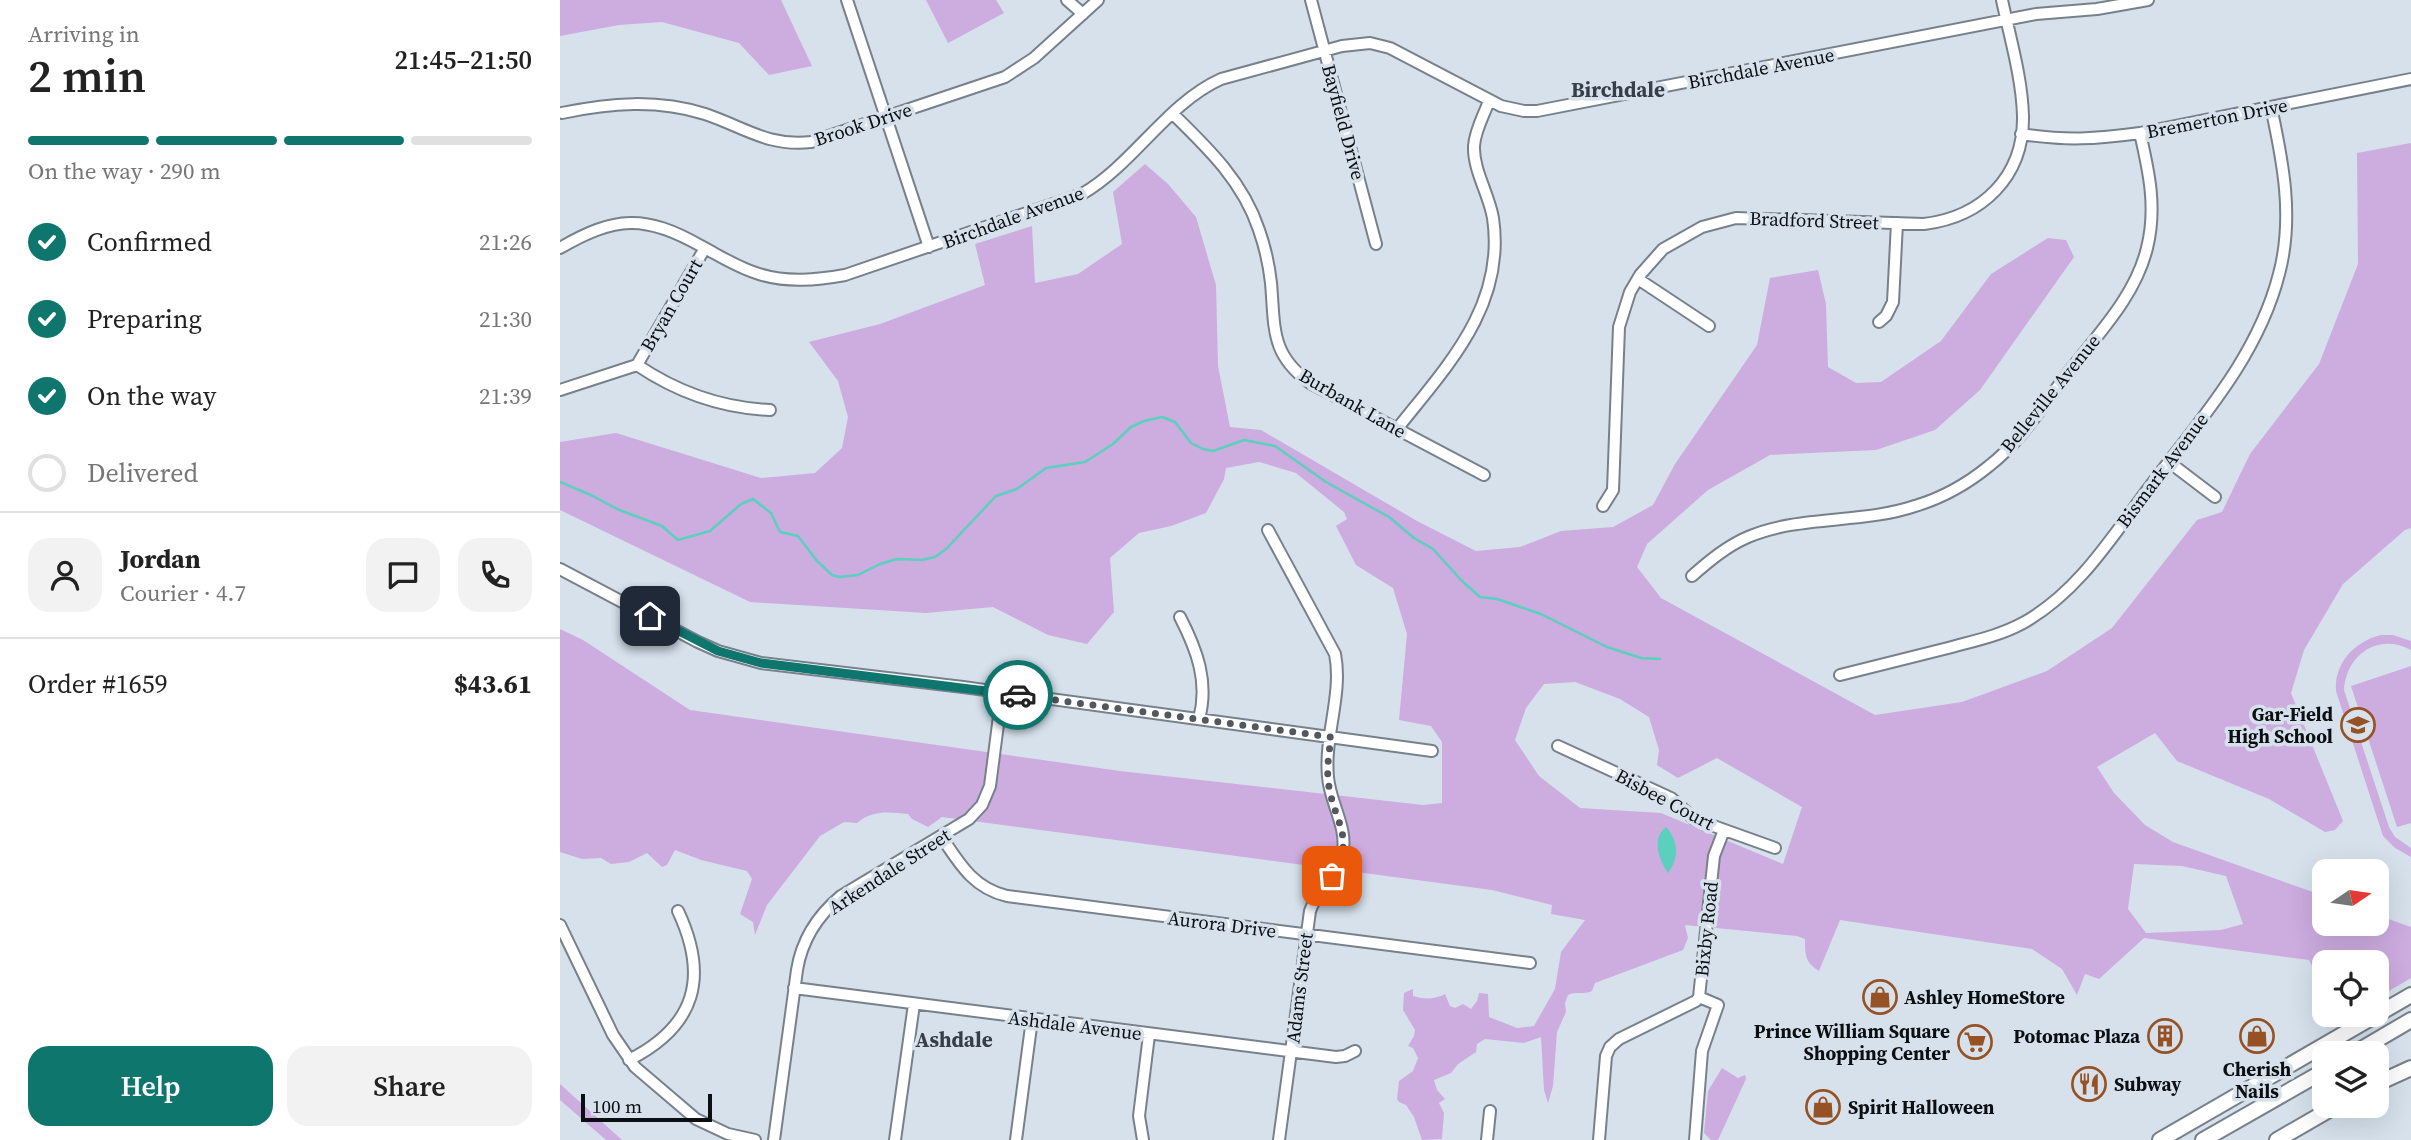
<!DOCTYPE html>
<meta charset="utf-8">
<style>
body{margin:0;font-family:"Source Serif 4",serif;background:#f2f2f2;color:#222;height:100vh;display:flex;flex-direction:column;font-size:26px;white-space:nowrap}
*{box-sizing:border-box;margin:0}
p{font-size:23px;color:#767676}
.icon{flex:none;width:38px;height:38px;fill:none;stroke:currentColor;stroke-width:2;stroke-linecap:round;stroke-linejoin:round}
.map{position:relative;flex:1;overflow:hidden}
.details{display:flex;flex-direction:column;background:#fff;width:560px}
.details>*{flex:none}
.needle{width:46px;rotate:77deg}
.tools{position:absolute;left:1752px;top:859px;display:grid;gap:14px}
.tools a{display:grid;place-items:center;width:77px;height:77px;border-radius:14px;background:#fff;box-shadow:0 7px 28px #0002;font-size:35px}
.scale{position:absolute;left:21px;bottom:18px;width:131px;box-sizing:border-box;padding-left:7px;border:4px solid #0b0f12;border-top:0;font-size:19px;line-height:24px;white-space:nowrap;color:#0b0f12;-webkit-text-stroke:5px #d6e1ec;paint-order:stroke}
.pin{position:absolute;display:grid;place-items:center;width:60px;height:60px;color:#fff;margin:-30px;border-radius:14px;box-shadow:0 4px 10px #0006}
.courier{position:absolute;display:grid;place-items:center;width:70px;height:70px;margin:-35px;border:5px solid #0f766e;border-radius:50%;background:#fff;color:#222;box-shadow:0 2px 9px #0007}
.summary em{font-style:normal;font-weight:600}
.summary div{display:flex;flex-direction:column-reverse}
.summary{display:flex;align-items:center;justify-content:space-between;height:119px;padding:0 28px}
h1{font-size:46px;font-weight:600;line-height:52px}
.bar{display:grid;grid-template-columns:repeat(4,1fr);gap:10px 7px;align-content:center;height:84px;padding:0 28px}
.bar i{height:9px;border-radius:5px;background:#e0e0e0}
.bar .current{background:#0f766e}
.bar p{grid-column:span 4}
.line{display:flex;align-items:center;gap:18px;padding:0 28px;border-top:2px solid #e0e0e0}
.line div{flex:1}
.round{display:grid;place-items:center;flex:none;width:74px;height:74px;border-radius:21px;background:#f2f2f2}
ol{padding:0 28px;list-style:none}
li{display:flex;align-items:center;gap:21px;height:77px}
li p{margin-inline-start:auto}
li .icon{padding:7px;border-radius:50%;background:#0f766e;color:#fff;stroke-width:4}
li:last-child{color:#767676}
li i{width:38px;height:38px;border:4px solid #e0e0e0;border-radius:50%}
.cta{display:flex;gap:14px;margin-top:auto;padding:14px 28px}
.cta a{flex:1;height:80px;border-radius:21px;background:#0f766e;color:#fff;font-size:28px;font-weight:600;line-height:80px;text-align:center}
.cta a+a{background:#f2f2f2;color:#222}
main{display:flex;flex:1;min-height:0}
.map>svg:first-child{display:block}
.green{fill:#cdace0;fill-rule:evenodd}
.water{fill:#5ad0bd}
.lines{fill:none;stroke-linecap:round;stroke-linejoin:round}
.stream{stroke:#5ad0bd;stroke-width:2.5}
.street-casing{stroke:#77818b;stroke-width:14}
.secondary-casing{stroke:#77818b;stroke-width:18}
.street{stroke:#fff;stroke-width:10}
.secondary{stroke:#fff;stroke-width:14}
.done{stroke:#52585e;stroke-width:7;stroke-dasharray:0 12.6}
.route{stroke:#0f766e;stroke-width:9}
.labels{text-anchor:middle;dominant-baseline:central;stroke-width:7;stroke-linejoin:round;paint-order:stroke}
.street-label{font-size:19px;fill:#0b0f12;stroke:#d6e1ec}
.poi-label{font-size:19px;font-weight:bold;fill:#0b0f12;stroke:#d6e1ec;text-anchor:end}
.neighbourhood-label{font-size:21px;font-weight:bold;fill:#363e47;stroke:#d6e1ec}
</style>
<main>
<section class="details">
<div class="summary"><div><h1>2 min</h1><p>Arriving in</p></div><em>21:45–21:50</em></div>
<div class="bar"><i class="current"></i><i class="current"></i><i class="current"></i><i></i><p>On the way · 290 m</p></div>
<ol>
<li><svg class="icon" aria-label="check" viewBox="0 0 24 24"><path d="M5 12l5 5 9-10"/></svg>Confirmed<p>21:26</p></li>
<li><svg class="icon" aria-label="check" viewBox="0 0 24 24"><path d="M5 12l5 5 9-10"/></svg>Preparing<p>21:30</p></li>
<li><svg class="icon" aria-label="check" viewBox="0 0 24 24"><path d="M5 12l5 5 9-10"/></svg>On the way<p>21:39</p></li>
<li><i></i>Delivered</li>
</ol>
<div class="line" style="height:126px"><a class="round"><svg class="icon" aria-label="person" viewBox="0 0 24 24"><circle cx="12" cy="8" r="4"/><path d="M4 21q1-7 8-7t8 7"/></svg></a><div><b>Jordan</b><p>Courier · 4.7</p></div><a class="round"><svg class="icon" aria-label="chat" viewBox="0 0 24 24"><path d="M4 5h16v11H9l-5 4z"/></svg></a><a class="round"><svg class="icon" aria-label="phone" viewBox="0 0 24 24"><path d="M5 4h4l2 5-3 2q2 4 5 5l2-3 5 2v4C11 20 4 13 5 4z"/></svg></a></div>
<div class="line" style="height:91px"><div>Order #1659</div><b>$43.61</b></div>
<div class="cta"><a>Help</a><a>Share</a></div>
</section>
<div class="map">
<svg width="1851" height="1140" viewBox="0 0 1851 1140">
<rect width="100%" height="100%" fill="#d6e1ec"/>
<path class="green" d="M0,0H221L252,66L209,75L179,43L102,22L59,25L0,36Z
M366,0H436L444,13L388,43Z
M1851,143V528L1845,530L1783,584L1744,650L1731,693L1783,821L1775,830L1765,832L1709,799L1617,761L1595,733L1537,767L1554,793L1585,825L1613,842L1764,896V924H1816L1817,915L1851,927V978L1817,998L1816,962H1764V991L1749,960L1584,938L1539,979L1525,974L1517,995L1502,969L1472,949L1280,920L1259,971C1245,962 1245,955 1245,939L1237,936L1125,925L1128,938L1123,950L1035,983L1032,991C1024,995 1016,991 1008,995L1005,1003L1006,1012L997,1032L993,1086L988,1103L984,1090L981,1037L964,1043L925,1039L917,1044L916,1052L898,1064L891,1073L874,1080L877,1090L885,1099L879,1103L884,1113L882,1139L862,1140L854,1117L846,1105L839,1102L837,1099L839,1081L853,1071L858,1058L853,1048L848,1046L854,1036L855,1030L843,1010L844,993L853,989V996C864,1000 876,999 885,994L890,1006L895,1008L903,1004L911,1009L917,1001L919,993L928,994L929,1017L957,1028L974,1026L995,989L1001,952L1025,920L991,914L992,905L932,890L382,817L368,827L352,819L348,814C329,812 312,810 297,823L284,822L260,836L207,905L195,935L193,922L180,914L192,879L187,871L141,860L115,850L107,865L102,867L87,853L69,862L51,864L41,858L22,859L0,852V629L23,640L130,710L560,771L863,805L882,803V742L871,726L839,720L847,634L833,588L796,565L776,526L787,519L784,512L736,473L699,462L666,468L664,479L646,513L611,526L579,533L550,558L554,612L527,644L488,635L433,607L366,613L190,602L0,510V442L56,433L201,478L255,473L282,448L288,417L278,381L249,342L320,324L425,285L415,244L472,226L475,283L518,274L562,244L553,192L585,164L608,184L636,217L656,285L658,366L670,427L701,430L857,521L916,551L960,547L1001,531L1053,527L1093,505L1115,464L1197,345L1210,278L1258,270L1266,304L1268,367L1296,383L1321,382L1381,341L1431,274L1488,238L1506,240L1514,257L1420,390L1375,430L1316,450L1210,455L1148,490L1087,544L1077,567L1101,598L1315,715L1402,702L1487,671L1552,628L1637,520L1662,512L1690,454L1759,364L1798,264L1797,153ZM1015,682L1060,699L1089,717L1099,750L1097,765L1118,778L1157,758L1242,807L1223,864L1101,813L1020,808L979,776L955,740L966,708L984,684ZM1574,864L1622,866L1666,876L1683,924L1661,930L1586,933L1568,909Z
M1821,635H1833L1851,641V650C1818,632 1786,655 1784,690L1829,827L1835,837L1851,848V857L1835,848L1823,836L1776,691C1774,663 1795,641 1821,635Z
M1851,666V823L1837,827L1791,686Z
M1162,1068L1178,1078L1185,1075L1186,1079L1158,1140H1151L1144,1133L1148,1091Z
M0,1084L62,1140H46L0,1100Z"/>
<path class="water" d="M1106,827C1119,841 1119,858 1108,873C1099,860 1091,838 1106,827Z"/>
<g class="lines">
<path class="stream" d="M0,482L33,496L57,509L102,526L118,540L150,531L181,504L193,499L211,513L220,532L238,536L257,561L272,575L279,577L298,575L320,564L337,559L362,560L375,557L386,549L436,496L457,489L486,468L525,462L553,444L571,427L584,421L602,417L615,422L631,443L643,449L653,451L684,440L715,446L766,482L829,517L854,538L873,549L902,581L920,597L937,599L981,614L1047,647L1081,658L1100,659"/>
<g class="street-casing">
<path id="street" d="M287,0L369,247
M507,0L523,14
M751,0L816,244
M2,113C50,103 97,99 145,114C184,127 208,147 251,142L445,77L474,58L538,0
M613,114C649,149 683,182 699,230C705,247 709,265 711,283C715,328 710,354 750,383L924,475
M1461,134C1506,141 1536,139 1580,133L1851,79
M0,248C55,216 85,214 141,246C160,256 178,268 199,274C227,283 257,280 285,275L522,194C574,164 606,104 661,79L782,46L810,43L830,48L941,106L964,111H977L1476,14L1537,9L1588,0
M1078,279L1149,326
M1319,322L1326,316L1333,302L1337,223
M77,365C117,392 162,408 210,410
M0,390L77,365L145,248
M837,429C887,366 946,306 933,218C929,194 913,170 914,146C915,130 924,115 929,101
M1609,462L1655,497
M1043,506L1053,490L1059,327L1070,292L1080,275L1103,249L1142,227L1176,218L1364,224C1422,217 1464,177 1463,116C1462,78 1450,38 1442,0
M708,530L775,654C783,694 764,736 768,777C770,804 789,828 782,856C777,877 757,890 750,911L719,1140
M0,569L138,642L158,651L201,663L403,687L872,751
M1132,576C1149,561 1167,546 1188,537C1239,515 1302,524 1355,506C1382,498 1407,484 1429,466C1460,442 1481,408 1505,377C1535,337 1575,298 1587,248C1597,208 1589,172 1580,133
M620,617C637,650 649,682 639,719
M1280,675C1316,666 1352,657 1388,648C1413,641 1439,636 1463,623C1519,592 1553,535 1591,485C1641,419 1698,356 1719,274C1734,218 1723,162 1711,107
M998,746L1111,798L1134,819L1215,848
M381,836C399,863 413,888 447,896L970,963
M0,925L53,1035L75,1067L136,1119L168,1134L195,1140
M234,988L776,1057L785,1056L795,1051
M1139,997L1154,856L1164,830
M69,1060C136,1026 149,977 118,911
M214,1140L237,970C242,939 257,916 281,896L409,819L422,805L430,786L442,693
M335,1140L354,1004
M456,1140L472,1019
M583,1140L579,1116L589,1035
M927,1140L930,1111
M1039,1140L1046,1056L1050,1047L1059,1039L1136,1001L1139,997
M1135,1140L1142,1051L1158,1005L1139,997"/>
</g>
<g class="secondary-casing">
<path id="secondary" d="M1793,1054L1851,1020
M1816,1084L1851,1068
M1600,1140L1851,995
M1643,1140L1764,1071
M1717,1140L1776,1106"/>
</g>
<use href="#street" class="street"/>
<use href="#secondary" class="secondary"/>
</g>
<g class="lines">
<path class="done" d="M458,695L771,737C769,754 766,770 769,787C775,823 796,839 772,876"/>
<path class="route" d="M90,616L158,651L201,663L458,695"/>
</g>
<defs>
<g id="school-ring" transform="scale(1.75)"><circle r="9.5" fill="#d6e1ec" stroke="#965225" stroke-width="1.5"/><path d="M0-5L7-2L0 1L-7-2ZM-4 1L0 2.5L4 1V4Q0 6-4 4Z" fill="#965225"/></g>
<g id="shop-ring" transform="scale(1.75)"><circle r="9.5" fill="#d6e1ec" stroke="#965225" stroke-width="1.5"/><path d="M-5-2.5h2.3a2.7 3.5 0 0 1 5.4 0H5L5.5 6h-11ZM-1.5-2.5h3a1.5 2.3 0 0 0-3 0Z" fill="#965225"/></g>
<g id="building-ring" transform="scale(1.75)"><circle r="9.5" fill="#d6e1ec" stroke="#965225" stroke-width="1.5"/><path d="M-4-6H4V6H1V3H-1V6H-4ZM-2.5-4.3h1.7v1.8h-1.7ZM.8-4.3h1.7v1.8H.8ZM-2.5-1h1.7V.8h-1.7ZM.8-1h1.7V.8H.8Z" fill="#965225"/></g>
<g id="supermarket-ring" transform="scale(1.75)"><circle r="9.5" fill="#d6e1ec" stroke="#965225" stroke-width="1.5"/><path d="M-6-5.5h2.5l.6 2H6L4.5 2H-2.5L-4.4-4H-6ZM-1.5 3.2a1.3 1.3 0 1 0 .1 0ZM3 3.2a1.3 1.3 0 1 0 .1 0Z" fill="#965225"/></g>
<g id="restaurant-ring" transform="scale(1.75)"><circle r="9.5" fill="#d6e1ec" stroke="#965225" stroke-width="1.5"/><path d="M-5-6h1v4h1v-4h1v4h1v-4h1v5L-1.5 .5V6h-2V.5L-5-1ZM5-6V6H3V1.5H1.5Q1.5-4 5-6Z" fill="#965225"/></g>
</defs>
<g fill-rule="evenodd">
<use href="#school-ring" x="1798" y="725"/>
<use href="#shop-ring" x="1320" y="997"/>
<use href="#building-ring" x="1605" y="1036"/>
<use href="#shop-ring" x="1697" y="1036"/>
<use href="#supermarket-ring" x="1415" y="1042"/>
<use href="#restaurant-ring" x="1529" y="1084"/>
<use href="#shop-ring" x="1263" y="1107"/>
</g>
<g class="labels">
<g class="street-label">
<text transform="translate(1201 68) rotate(-11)">Birchdale Avenue</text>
<text transform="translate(1657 118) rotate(-11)">Bremerton Drive</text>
<text transform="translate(784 122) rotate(75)">Bayfield Drive</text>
<text transform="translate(303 124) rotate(-18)">Brook Drive</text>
<text transform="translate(453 217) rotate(-20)">Birchdale Avenue</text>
<text transform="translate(1254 220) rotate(2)">Bradford Street</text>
<text transform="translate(111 305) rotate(-60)">Bryan Court</text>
<text transform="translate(1490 393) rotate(-51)">Belleville Avenue</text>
<text transform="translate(793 403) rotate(30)">Burbank Lane</text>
<text transform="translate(1602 470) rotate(-53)">Bismark Avenue</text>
<text transform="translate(1105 799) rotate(28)">Bisbee Court</text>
<text transform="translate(329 871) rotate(-33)">Arkendale Street</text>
<text transform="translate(662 924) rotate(7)">Aurora Drive</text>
<text transform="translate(1146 929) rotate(-84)">Bixby Road</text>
<text transform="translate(739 988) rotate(-83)">Adams Street</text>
<text transform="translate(515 1025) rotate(7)">Ashdale Avenue</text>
</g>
<g class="poi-label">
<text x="1773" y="714">Gar-Field<tspan x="1773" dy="22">High School</tspan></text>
<text x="1344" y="997" text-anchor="start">Ashley HomeStore</text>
<text x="1390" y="1031">Prince William Square<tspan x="1390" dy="22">Shopping Center</tspan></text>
<text x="1580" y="1036">Potomac Plaza</text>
<text x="1697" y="1069" text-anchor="middle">Cherish<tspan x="1697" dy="22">Nails</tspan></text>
<text x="1554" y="1084" text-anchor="start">Subway</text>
<text x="1288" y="1107" text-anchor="start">Spirit Halloween</text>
</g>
<g class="neighbourhood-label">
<text x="1058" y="89">Birchdale</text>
<text x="394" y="1039">Ashdale</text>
</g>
</g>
</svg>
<div class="tools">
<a><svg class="needle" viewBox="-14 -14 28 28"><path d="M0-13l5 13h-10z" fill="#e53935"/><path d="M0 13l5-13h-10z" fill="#767676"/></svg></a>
<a><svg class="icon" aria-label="locate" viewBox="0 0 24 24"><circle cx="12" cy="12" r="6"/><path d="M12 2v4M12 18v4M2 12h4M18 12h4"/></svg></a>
<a><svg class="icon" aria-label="layers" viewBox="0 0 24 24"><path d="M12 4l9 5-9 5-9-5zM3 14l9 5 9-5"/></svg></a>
</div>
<div class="scale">100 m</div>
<div class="pin" style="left:772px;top:876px;background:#ea580c"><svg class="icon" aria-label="bag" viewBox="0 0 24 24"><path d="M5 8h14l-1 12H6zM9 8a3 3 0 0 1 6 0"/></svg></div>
<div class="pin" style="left:90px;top:616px;background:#1f2937"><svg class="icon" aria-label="home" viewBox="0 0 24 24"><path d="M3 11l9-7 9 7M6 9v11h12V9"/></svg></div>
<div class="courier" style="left:458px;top:695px"><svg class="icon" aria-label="car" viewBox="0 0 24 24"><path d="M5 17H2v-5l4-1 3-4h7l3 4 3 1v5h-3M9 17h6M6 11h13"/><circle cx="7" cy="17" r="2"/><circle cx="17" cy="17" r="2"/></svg></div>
</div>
</main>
